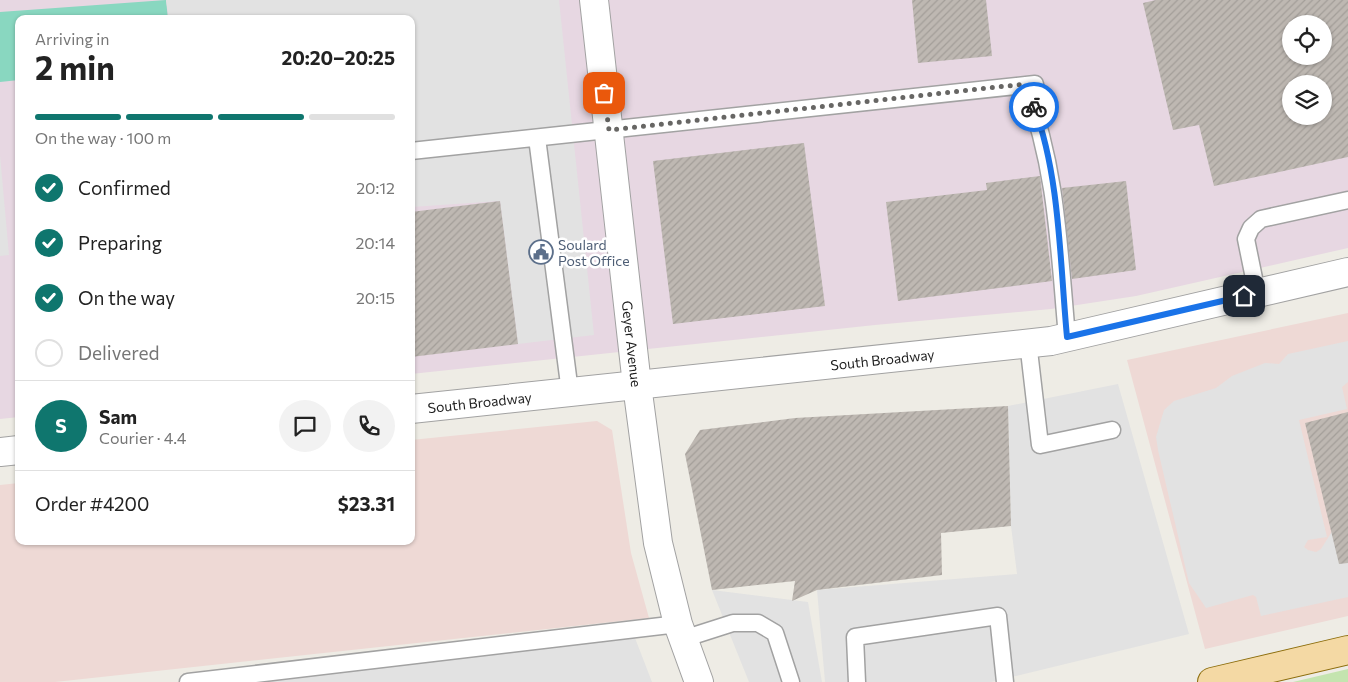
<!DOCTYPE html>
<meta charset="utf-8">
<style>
body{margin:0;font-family:Commissioner,sans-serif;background:#f2f2f2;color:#222;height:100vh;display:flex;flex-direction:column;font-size:19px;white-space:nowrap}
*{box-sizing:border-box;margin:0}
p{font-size:16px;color:#767676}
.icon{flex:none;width:28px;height:28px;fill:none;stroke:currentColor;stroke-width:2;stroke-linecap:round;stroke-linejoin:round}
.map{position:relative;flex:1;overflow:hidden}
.details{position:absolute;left:15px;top:15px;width:400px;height:530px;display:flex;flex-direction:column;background:#fff;border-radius:10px;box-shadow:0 1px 4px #0004}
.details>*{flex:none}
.controls{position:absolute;left:1282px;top:15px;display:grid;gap:10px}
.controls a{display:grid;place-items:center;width:50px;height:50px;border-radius:50%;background:#fff;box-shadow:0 1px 4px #0004;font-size:25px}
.pin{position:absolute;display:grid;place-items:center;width:42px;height:42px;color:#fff;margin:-21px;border-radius:10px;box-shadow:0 2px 8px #0006}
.courier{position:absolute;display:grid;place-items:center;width:50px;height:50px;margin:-25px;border:4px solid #1a73e8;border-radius:50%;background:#fff;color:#222;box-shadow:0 1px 6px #0007}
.headline em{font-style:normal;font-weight:700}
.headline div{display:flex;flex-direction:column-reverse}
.headline{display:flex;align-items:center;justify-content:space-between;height:85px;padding:0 20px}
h1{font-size:32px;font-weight:700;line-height:38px}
.bar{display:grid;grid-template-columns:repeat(4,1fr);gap:8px 5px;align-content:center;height:60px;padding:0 20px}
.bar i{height:6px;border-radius:4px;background:#e0e0e0}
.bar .active{background:#0f766e}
.bar p{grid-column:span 4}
.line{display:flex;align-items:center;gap:12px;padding:0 20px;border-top:1px solid #e0e0e0}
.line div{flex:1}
.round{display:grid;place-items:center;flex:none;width:52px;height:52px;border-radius:26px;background:#f2f2f2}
ol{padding:0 20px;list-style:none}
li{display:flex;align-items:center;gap:15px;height:55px}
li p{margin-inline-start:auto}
li .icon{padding:5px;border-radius:50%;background:#0f766e;color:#fff;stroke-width:4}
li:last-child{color:#767676}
li i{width:28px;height:28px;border:2px solid #e0e0e0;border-radius:50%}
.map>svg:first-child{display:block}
.commercial{fill:#eed9d5}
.industrial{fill:#e7d7e2;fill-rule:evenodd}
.grass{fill:#c4e4af}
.pitch{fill:#89d7c0}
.parking{fill:#e2e2e2}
.building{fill:url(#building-hatch);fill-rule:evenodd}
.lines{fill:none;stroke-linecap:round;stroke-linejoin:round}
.service-casing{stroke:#a2a2a2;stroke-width:19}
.minor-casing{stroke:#a2a2a2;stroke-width:30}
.primary-casing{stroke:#8c6d0c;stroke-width:30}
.service{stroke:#fff;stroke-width:16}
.minor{stroke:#fff;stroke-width:28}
.primary{stroke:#f4d9a4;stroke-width:28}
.done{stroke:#676664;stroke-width:5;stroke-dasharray:0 9}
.route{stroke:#1a73e8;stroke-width:6}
.labels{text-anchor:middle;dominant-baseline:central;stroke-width:5;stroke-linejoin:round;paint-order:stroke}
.service-label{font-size:14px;fill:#4e5e75;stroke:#fff;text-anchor:start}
.street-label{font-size:14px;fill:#1e1e1e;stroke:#fff}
</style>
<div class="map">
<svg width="1348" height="682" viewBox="0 0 1348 682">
<defs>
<pattern id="building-hatch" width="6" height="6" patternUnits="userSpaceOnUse" patternTransform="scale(1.25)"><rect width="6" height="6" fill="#beb8b2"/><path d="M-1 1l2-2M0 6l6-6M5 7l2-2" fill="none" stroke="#a39e99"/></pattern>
</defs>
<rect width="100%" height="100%" fill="#eeece5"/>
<path class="commercial" d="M1348,313V616L1205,649L1127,360Z
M597,421L612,430L631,553L649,618L55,682H0V485L19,483V541H411V440Z"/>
<path class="industrial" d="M0,0H1348V248L1136,296L1051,309L875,325L411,374V19H19V417L0,419ZM1291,24H1324V56H1291ZM1291,84H1324V116H1291Z"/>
<path class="grass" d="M1348,669V682H1293Z"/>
<path class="pitch" d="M166,0L168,19H19V80L0,82V12Z"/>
<path class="parking" d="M166,0H559L594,335L518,344L500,201L411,207V19H169Z
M0,155L9,255L0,256Z
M1348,341V382L1342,387L1347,409L1299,420L1327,537L1308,540L1304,547L1308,550L1316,552L1321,549L1333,530L1348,526V597L1261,616L1256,597L1253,595L1206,608L1189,583L1158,450L1156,437L1164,410L1174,401L1216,388L1232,376L1265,363L1279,364L1288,354Z
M1118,384L1189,634L991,682H825L817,590L1017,574L1011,526L1008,406Z
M712,590L808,602L822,682H749Z
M635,638L652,682H219Z"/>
<path class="building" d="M912,0H986L992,56L918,63Z
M1156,0H1348V157L1214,186L1199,125L1173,130L1143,3ZM1291,24H1324V56H1291ZM1291,84H1324V116H1291Z
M804,143L825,306L673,324L653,161Z
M1040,176L1052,281L898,301L886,202L987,190L986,183Z
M1126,181L1136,270L1072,279L1062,188Z
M500,201L518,344L411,357V212Z
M1008,406L1011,526L941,533L942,575L817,590L792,601L795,581L712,590L685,454L700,430L795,418Z
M1348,412V563L1339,564L1305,423Z"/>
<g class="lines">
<g class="service-casing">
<path id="service" d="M1025,85C1057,168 1059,249 1067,337
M537,138L570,392
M411,151L1035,84
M1257,293L1246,239L1251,228L1261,219L1348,200
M1028,342L1040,445L1112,430
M683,639L733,623H758L775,633L791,682
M188,682L678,624
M857,682L855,637L998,616L1005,682"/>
</g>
<g class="minor-casing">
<g id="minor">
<path id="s1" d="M594,0L637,385L658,543L678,624L699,682"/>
<path id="s2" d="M411,409L1051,341L1348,272"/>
<path d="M0,452L19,450"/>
</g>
</g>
<g class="primary-casing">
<path id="primary" d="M1212,682L1348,650"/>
</g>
<use href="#service" class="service"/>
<use href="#minor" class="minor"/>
<use href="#primary" class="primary"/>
</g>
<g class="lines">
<path class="done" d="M604,93L609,130L1025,84L1034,107"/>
<path class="route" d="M1034,107C1060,175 1060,264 1067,337L1244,296"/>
</g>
<defs>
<g id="civic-ring" transform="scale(1.25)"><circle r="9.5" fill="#fff" stroke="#5c6f8a" stroke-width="1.5"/><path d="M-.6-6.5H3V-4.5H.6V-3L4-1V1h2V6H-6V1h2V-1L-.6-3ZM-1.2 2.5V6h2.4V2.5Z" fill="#5c6f8a"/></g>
</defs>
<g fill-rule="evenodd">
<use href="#civic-ring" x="541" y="252"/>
</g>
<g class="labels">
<g class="service-label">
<text x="558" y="244">Soulard<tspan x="558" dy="16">Post Office</tspan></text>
</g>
<g class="street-label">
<text stroke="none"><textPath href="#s1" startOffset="346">Geyer Avenue</textPath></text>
<text stroke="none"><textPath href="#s2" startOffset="474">South Broadway</textPath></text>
<text stroke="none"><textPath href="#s2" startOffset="69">South Broadway</textPath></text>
</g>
</g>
</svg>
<div class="controls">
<a><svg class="icon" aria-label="locate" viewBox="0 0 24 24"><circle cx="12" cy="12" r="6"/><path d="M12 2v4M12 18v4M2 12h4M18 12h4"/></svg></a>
<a><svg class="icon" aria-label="layers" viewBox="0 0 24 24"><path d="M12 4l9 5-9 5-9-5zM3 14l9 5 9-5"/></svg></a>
</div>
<div class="pin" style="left:604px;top:93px;background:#ea580c"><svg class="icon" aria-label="bag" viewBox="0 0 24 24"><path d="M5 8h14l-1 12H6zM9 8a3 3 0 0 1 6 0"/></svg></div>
<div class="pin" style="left:1244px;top:296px;background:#1f2937"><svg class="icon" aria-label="home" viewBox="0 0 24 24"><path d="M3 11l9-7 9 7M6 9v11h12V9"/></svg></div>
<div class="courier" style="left:1034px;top:107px"><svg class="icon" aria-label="bike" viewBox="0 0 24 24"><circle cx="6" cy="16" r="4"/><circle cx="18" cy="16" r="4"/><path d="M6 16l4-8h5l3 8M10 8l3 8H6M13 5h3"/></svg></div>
<section class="details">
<div class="headline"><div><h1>2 min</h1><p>Arriving in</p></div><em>20:20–20:25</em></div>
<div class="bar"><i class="active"></i><i class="active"></i><i class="active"></i><i></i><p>On the way · 100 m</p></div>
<ol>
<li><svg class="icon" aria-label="check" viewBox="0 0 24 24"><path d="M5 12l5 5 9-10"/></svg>Confirmed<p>20:12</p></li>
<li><svg class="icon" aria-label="check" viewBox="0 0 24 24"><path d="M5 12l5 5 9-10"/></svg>Preparing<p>20:14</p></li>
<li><svg class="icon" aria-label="check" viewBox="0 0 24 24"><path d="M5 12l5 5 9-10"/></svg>On the way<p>20:15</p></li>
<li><i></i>Delivered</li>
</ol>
<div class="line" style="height:90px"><b class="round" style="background:#0f766e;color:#fff">S</b><div><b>Sam</b><p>Courier · 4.4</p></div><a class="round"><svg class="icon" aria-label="chat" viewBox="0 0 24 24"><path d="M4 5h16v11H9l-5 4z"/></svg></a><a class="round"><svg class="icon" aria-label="phone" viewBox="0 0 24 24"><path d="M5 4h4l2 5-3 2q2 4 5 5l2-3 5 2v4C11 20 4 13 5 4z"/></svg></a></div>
<div class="line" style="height:65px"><div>Order #4200</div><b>$23.31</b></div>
</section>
</div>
